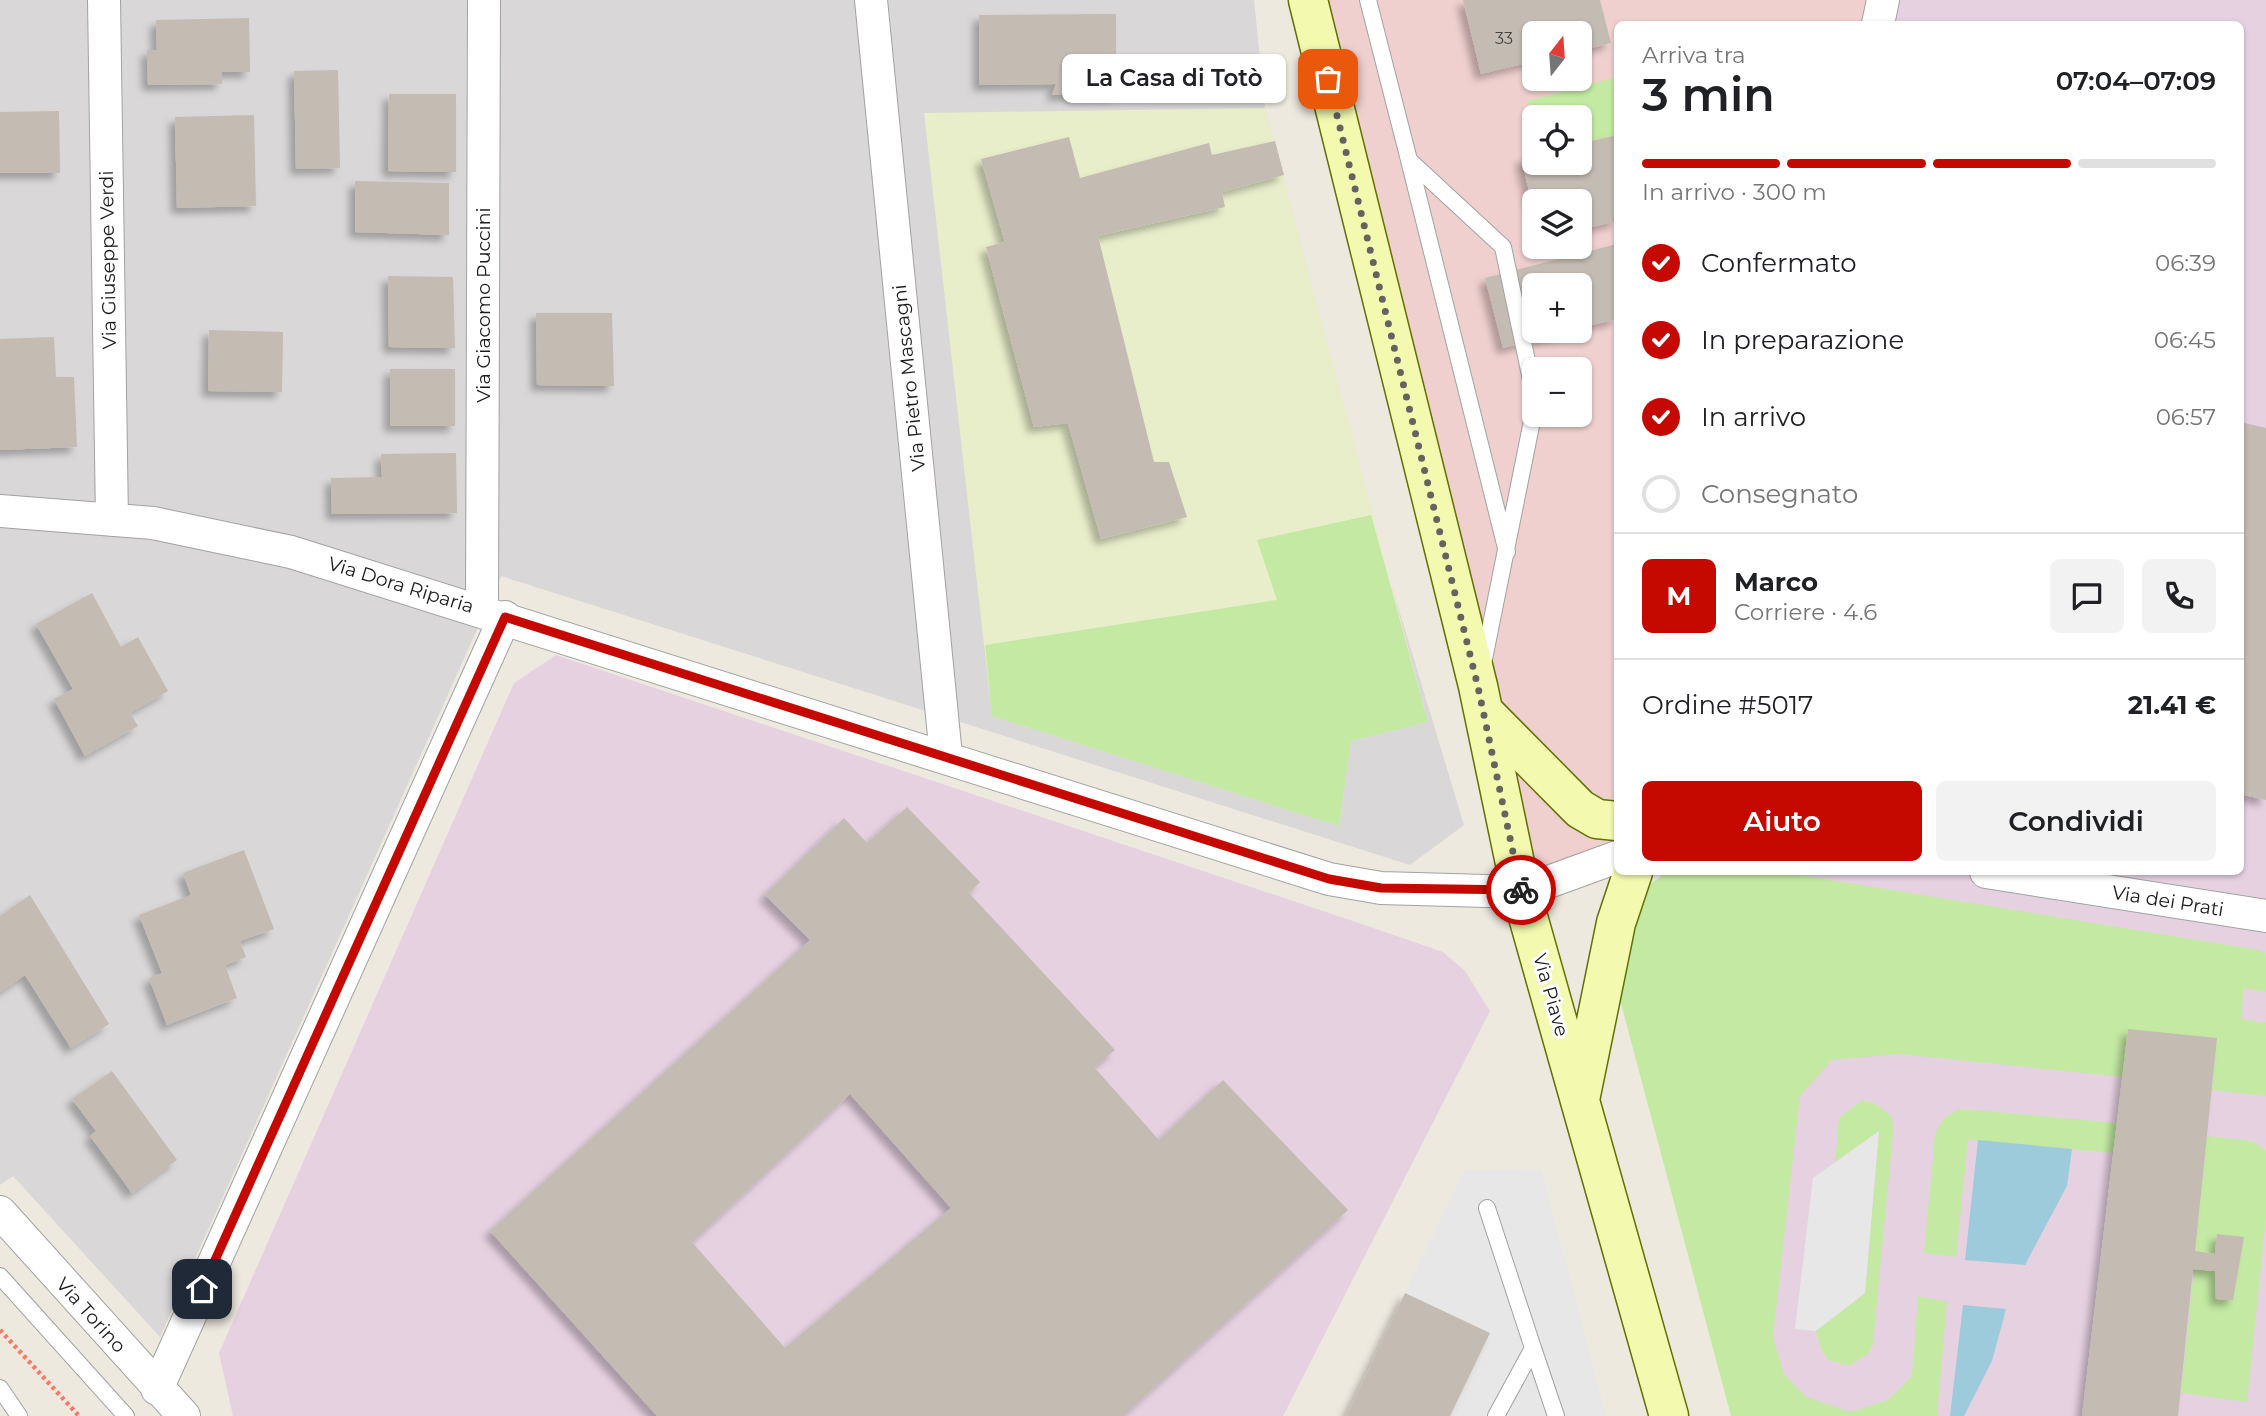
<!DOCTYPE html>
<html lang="it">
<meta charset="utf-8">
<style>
body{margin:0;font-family:Montserrat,sans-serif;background:#f2f2f2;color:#202124;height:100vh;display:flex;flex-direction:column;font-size:26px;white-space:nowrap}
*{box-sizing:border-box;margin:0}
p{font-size:23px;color:#757577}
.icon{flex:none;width:38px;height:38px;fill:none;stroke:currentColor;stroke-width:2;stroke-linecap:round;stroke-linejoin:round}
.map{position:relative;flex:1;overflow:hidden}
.details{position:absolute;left:1614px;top:21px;width:630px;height:854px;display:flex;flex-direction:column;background:#fff;border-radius:10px;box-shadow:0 2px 5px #0004}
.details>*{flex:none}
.needle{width:46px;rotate:17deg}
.tools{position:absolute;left:1522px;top:21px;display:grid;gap:14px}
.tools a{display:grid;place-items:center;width:70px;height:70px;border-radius:10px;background:#fff;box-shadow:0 2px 5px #0004;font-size:35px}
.pin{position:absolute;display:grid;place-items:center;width:60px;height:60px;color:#fff;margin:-30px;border-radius:14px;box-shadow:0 4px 10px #0006}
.courier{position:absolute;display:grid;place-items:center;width:70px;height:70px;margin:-35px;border:5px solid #c50800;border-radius:50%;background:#fff;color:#222;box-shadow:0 2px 9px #0007}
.bubble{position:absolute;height:49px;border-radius:10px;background:#fff;box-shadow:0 2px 5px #0004;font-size:23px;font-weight:600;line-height:49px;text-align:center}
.summary em{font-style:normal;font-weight:600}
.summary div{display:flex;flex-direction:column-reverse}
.summary{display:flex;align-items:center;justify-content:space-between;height:119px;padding:0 28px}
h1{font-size:46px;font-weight:600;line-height:52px}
.bar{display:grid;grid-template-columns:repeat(4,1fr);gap:10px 7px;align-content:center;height:84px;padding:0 28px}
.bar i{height:9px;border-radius:5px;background:#e0e0e0}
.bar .active{background:#c50800}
.bar p{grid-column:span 4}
.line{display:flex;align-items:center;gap:18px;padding:0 28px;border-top:2px solid #e0e0e0}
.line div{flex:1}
.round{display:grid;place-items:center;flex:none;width:74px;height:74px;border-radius:10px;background:#f2f2f2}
ol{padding:0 28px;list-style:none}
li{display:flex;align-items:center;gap:21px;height:77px}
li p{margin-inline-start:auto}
li .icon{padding:7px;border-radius:50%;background:#c50800;color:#fff;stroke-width:4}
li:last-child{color:#757577}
li i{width:38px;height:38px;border:4px solid #e0e0e0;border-radius:50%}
.action{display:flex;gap:14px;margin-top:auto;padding:14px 28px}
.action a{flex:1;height:80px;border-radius:10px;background:#c50800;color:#fff;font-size:28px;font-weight:600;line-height:80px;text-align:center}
.action a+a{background:#f2f2f2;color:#202124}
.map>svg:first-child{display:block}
.residential{fill:#d9d7d7}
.commercial{fill:#efd0ce;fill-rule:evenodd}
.industrial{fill:#e6d1e1}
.farmland{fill:#e8edca}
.grass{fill:#c3e9a3}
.parking{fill:#e7e7e7}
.water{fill:#9ecbdc}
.building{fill:#c4bbb3;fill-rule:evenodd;filter:url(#shadow)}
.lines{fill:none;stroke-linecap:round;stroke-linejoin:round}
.lane-casing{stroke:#a2a2a2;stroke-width:18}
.street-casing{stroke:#a2a2a2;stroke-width:34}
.secondary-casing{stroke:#607003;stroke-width:41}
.path{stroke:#fb7862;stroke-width:4.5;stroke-dasharray:3.5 3.5;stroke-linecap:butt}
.lane{stroke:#fff;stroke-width:16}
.street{stroke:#fff;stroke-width:32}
.secondary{stroke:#f3fab0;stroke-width:38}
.done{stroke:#646360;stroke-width:7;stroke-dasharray:0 12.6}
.route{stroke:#c50800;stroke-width:9}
.labels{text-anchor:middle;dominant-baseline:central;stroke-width:6;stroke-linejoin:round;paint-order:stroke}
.number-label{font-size:16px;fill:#454341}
.street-label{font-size:19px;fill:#1b1b1b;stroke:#fff}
</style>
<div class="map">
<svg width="2266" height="1416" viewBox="0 0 2266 1416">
<defs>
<filter id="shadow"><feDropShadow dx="-6" dy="6" stdDeviation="3.5" flood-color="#0004"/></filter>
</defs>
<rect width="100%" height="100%" fill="#ede9df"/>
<path class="residential" d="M0,0H1254L1265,108L1380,547L1464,825L1410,865L501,576L160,1337L13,1176L0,1185Z"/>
<path class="commercial" d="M1306,0H1884L1878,24H1617V857L1521,892ZM1535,33H1580V79H1535ZM1535,117H1580V163H1535ZM1535,201H1580V247H1535ZM1535,285H1580V331H1535ZM1535,369H1580V415H1535Z"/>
<path class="industrial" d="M1884,0H2266V1416H1731L1634,906L1664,872H2240V24H1878Z
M556,655L1350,920L1443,952L1465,971L1490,1011L1283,1416H233L219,1353L514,683Z"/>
<path class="farmland" d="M1265,108L1428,722L1351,741L1339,826L992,716L924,113Z"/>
<path class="grass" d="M1617,77V135L1580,144V117H1535V124L1527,101Z
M1371,515L1428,722L1351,741L1339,826L992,716L985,645L1277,600L1257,540Z
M1667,872H1781L2259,950L2266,953V992L2243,988L2242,1019L2266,1023V1096L2212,1090L2217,1038L2129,1030L2123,1077L1899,1054L1832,1060L1800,1096L1773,1337L1784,1374L1806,1397L1850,1412L1888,1400L1912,1376L1918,1296L1947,1302L1937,1416H1731L1616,985L1642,890Z
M1862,1100L1876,1104L1892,1117L1893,1133L1873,1344L1869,1353L1850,1366L1828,1360L1821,1349L1816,1331L1865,1293L1879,1132L1835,1164L1839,1118Z
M1962,1109L2117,1123L2114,1153L1968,1140L1956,1257L1924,1253L1935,1135C1941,1120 1946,1114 1962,1109Z
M2207,1136L2252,1141L2266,1150V1218L2247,1402L2181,1393L2194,1269L2215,1271L2216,1299L2233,1300L2244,1237L2217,1234L2215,1254L2195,1251Z"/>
<path class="parking" d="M1879,1131L1865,1293L1816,1331L1795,1329L1813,1178Z
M1541,1169L1606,1416H1450L1490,1333L1405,1293L1465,1170Z"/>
<path class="water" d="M1978,1140L2072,1149L2067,1186L2025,1265L1965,1260Z
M1963,1305L2006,1309L1992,1361L1964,1416H1950Z"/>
<path class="building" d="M1463,0H1600L1611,43L1580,51V33H1535V61L1481,74Z
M1116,14V95H1052L1056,84L979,85V15Z
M249,18L250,72H222V84L148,85L147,50H157L156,20Z
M338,70L340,168L296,169L294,71Z
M389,94H456V172L388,171Z
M59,111L60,173H0V112Z
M254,115L256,206L177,208L175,117Z
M1617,135V221L1580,230V201H1535L1534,212L1521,158L1535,155V163H1580V144Z
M1069,137L1080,178L1209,143L1212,155L1275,141L1284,175L1222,192L1225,207L1098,236L1154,462H1169L1187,517L1101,539L1068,423L1034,427L986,247L1005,242L981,159Z
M355,181L449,183V235L355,232Z
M1617,244V319L1580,328V285H1535V331L1566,332L1503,348L1485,278Z
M388,276L453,277L455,348L389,347Z
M536,313H612L614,386L537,385Z
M209,330L283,332L282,392L208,391Z
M54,337L56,377H74L77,447L0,450V339Z
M390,369H455V426H390Z
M2240,422L2266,428V800L2240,794Z
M456,453L457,513L332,514L331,478L382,477L381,454Z
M92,593L121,647L138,637L168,691L130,713L138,726L85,756L54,699L73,689L36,624Z
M907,807L980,882L969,893L1115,1050L1094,1067L1159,1140L1223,1080L1348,1210L1123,1416H657L490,1231L810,940L765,895L844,818L867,843ZM850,1094L951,1208L785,1348L692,1242Z
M244,850L274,929L240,941L246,957L225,965L237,998L167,1025L149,978L162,973L139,915L191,895L183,873Z
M30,895L109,1024L71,1048L25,975L0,992V916Z
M2128,1029L2217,1038L2195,1251L2215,1254L2217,1234L2244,1237L2233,1300L2216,1299L2215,1271L2193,1269L2178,1416H2082Z
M112,1071L177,1160L132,1193L90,1136L96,1131L72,1099Z
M1405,1293L1490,1333L1450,1416H1346Z"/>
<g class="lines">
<g class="lane-casing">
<path id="lane" d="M1368,0L1409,160L1503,247L1535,399
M1409,160L1507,552
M1483,664L1535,406
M1487,1208L1533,1348
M0,1276L126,1416
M0,1388L19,1416
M1496,1416L1533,1348L1556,1416"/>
</g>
<g class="street-casing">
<path id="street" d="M104,0L112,520
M871,0L946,756
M1878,24L1883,0
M0,511L153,523L291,552L1329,879L1381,888L1521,892L1617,857
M482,610L484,0
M1986,872L2266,916
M0,1212L184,1416
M157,1389L505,617"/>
</g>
<g class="secondary-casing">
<path id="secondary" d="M1308,0L1478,686L1521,892L1669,1416
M1484,712L1580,809L1597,819L1617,821
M1581,1095L1616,923L1633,872"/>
</g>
<path class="path" d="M0,1330L79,1416"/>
<use href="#lane" class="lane"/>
<use href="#street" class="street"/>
<use href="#secondary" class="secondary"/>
</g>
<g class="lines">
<path class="done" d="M1328,79L1478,687L1521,890"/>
<path class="route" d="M202,1289L505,617L1329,879L1381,888L1521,890"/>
</g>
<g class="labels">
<g class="number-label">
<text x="1504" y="38">33</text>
</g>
<g class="street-label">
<text transform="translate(108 260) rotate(-91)">Via Giuseppe Verdi</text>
<text transform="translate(483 305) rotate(-90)">Via Giacomo Puccini</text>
<text transform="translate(909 378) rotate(-96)">Via Pietro Mascagni</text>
<text transform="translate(401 585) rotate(17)">Via Dora Riparia</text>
<text transform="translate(2168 901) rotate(9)">Via dei Prati</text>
<text transform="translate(1551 995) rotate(74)">Via Piave</text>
<text transform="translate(91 1315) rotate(48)">Via Torino</text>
</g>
</g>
</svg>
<div class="tools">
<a><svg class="needle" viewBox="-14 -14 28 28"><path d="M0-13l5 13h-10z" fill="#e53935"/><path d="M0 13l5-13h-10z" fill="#757577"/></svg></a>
<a><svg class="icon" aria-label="locate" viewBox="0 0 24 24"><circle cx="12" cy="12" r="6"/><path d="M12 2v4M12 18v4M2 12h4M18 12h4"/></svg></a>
<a><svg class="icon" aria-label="layers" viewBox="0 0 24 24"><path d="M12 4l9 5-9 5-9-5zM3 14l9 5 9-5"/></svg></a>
<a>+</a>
<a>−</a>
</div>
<div class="pin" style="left:1328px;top:79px;background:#ea580c"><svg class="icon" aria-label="bag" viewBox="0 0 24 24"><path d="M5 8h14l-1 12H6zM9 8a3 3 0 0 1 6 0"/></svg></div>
<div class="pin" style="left:202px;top:1289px;background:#1f2937"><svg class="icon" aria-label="home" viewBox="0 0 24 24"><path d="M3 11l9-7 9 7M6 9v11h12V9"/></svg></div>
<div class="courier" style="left:1521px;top:890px"><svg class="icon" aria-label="bike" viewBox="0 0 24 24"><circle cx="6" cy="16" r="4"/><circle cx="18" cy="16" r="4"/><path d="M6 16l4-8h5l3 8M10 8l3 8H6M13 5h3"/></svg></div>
<div class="bubble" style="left:1062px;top:54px;width:224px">La Casa di Totò</div>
<section class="details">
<div class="summary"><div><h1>3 min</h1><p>Arriva tra</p></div><em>07:04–07:09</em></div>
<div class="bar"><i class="active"></i><i class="active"></i><i class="active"></i><i></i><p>In arrivo · 300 m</p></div>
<ol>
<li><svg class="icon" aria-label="check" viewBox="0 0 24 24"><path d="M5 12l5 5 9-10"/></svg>Confermato<p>06:39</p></li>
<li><svg class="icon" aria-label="check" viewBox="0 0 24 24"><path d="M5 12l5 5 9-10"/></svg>In preparazione<p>06:45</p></li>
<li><svg class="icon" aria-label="check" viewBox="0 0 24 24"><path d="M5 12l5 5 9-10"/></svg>In arrivo<p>06:57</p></li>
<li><i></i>Consegnato</li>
</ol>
<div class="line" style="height:126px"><b class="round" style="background:#c50800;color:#fff">M</b><div><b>Marco</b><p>Corriere · 4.6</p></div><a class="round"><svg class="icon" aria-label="chat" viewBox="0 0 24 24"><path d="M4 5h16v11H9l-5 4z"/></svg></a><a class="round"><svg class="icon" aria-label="phone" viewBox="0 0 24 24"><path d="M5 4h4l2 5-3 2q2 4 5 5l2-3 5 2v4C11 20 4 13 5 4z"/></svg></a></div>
<div class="line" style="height:91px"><div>Ordine #5017</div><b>21.41 €</b></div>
<div class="action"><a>Aiuto</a><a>Condividi</a></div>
</section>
</div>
